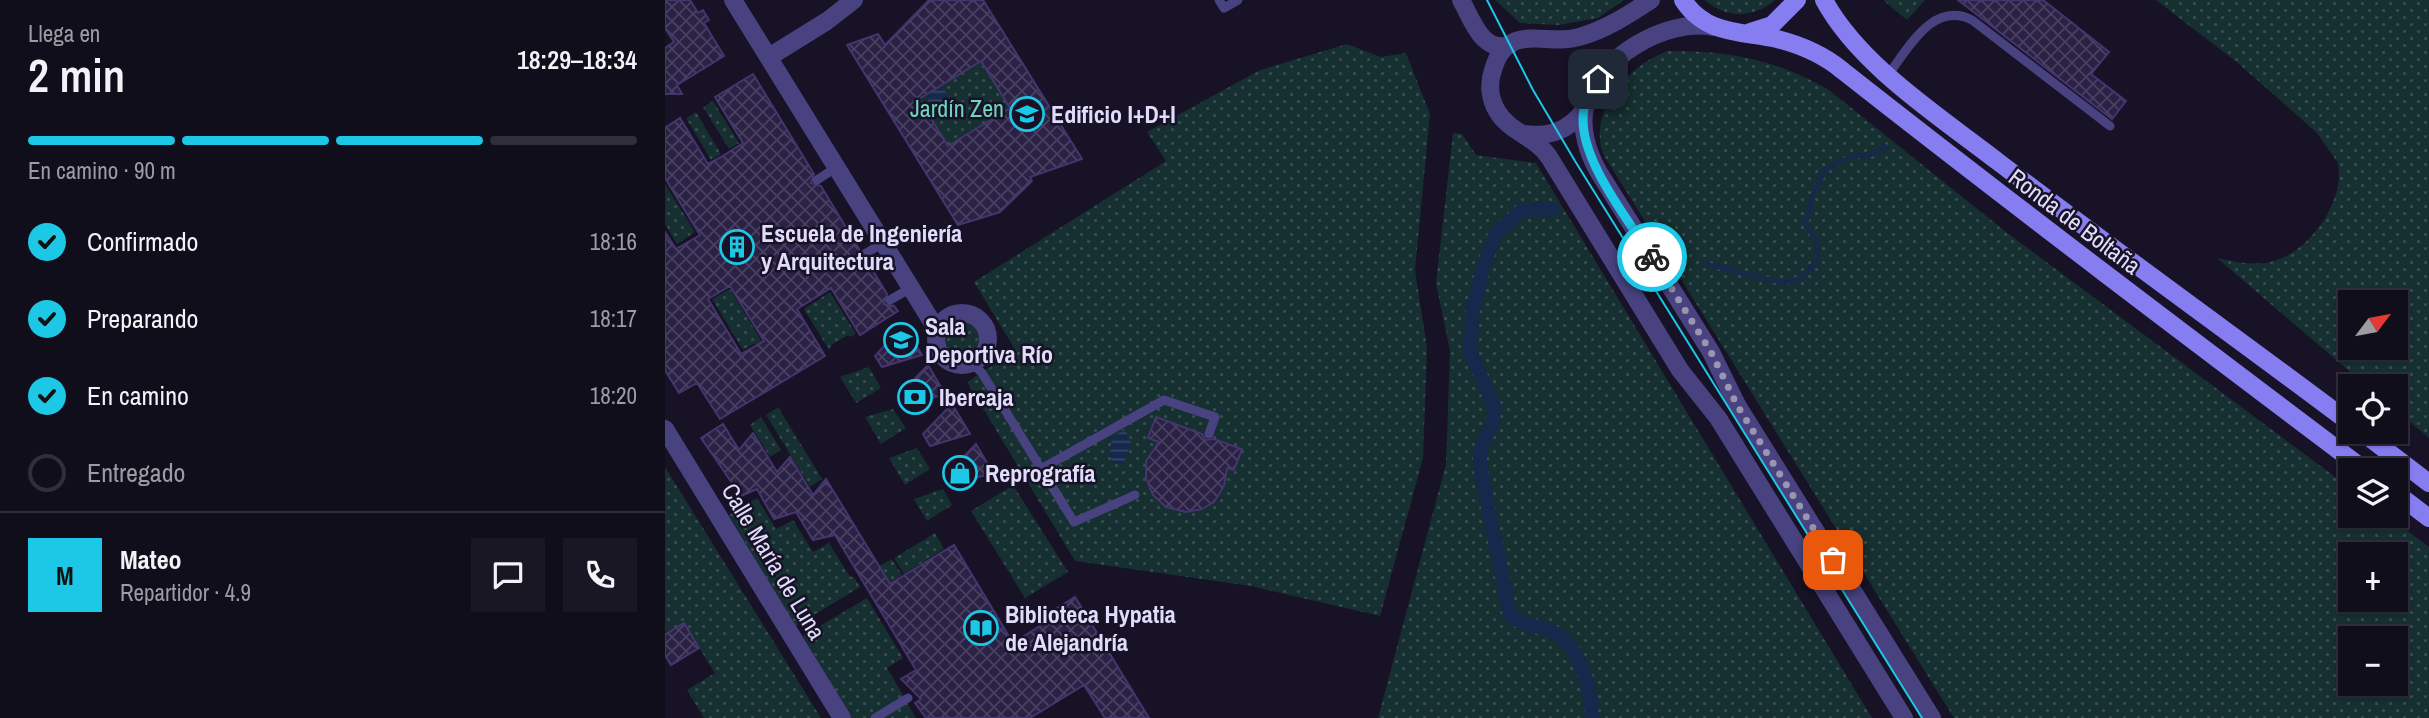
<!DOCTYPE html>
<html lang="es">
<meta charset="utf-8">
<style>
body{margin:0;font-family:"Archivo Narrow",sans-serif;background:#1a1725;color:#f1f3f6;height:100vh;display:flex;flex-direction:column;font-size:26px;white-space:nowrap}
*{box-sizing:border-box;margin:0}
p{font-size:23px;color:#9c9ca3}
.icon{flex:none;width:38px;height:38px;fill:none;stroke:currentColor;stroke-width:2;stroke-linecap:round;stroke-linejoin:round}
.map{position:relative;flex:1;overflow:hidden}
.panel{display:flex;flex-direction:column;background:#110e1c;width:665px}
.panel>*{flex:none}
.needle{width:46px;rotate:58deg}
.controls{position:absolute;left:1673px;top:290px;display:grid;gap:14px}
.controls a{display:grid;place-items:center;width:70px;height:70px;border-radius:0px;background:#110e1c;box-shadow:0 2px 5px #0004,0 0 0 2px #302e3b;font-size:35px}
.pin{position:absolute;display:grid;place-items:center;width:60px;height:60px;color:#fff;margin:-30px;border-radius:14px;box-shadow:0 4px 10px #0006}
.courier{position:absolute;display:grid;place-items:center;width:70px;height:70px;margin:-35px;border:5px solid #1dc7e6;border-radius:50%;background:#fff;color:#222;box-shadow:0 2px 9px #0007}
.headline em{font-style:normal;font-weight:600}
.headline div{display:flex;flex-direction:column-reverse}
.headline{display:flex;align-items:center;justify-content:space-between;height:119px;padding:0 28px}
h1{font-size:46px;font-weight:600;line-height:52px}
.bar{display:grid;grid-template-columns:repeat(4,1fr);gap:10px 7px;align-content:center;height:84px;padding:0 28px}
.bar i{height:9px;border-radius:5px;background:#302e3b}
.bar .active{background:#1dc7e6}
.bar p{grid-column:span 4}
.line{display:flex;align-items:center;gap:18px;padding:0 28px;border-top:2px solid #302e3b}
.line div{flex:1}
.round{display:grid;place-items:center;flex:none;width:74px;height:74px;border-radius:0px;background:#1a1725}
ol{padding:0 28px;list-style:none}
li{display:flex;align-items:center;gap:21px;height:77px}
li p{margin-inline-start:auto}
li .icon{padding:7px;border-radius:50%;background:#1dc7e6;color:#111;stroke-width:4}
li:last-child{color:#9c9ca3}
li i{width:38px;height:38px;border:4px solid #302e3b;border-radius:50%}
main{display:flex;flex:1;min-height:0}
.map>svg:first-child{display:block}
.green{fill:url(#green-dots);fill-rule:evenodd}
.water{fill:url(#water-rules)}
.lines{fill:none;stroke-linecap:round;stroke-linejoin:round}
.stream{stroke:#16294c;stroke-width:4.5}
.canal{stroke:#16294c;stroke-width:14}
.building{fill:url(#building-cross-hatch);stroke:#44356f;stroke-width:2;fill-rule:evenodd}
.lane{stroke:#484380;stroke-width:9}
.street{stroke:#484380;stroke-width:18}
.secondary{stroke:#867df1;stroke-width:18}
.tram{stroke:#1dc7e6;stroke-width:2}
.done{stroke:#9a95b0;stroke-width:7;stroke-dasharray:0 12.6}
.route{stroke:#1dc7e6;stroke-width:9}
.labels{text-anchor:middle;dominant-baseline:central;stroke-width:5;stroke-linejoin:round;paint-order:stroke}
.park-label{font-size:24px;fill:#6fd4c0;stroke:#171226}
.poi-label{font-size:24px;font-weight:bold;fill:#e1dcfb;stroke:#171226;text-anchor:start}
.street-label{font-size:24px;fill:#e1dcfb;stroke:#171226}
</style>
<main>
<section class="panel">
<div class="headline"><div><h1>2 min</h1><p>Llega en</p></div><em>18:29–18:34</em></div>
<div class="bar"><i class="active"></i><i class="active"></i><i class="active"></i><i></i><p>En camino · 90 m</p></div>
<ol>
<li><svg class="icon" aria-label="check" viewBox="0 0 24 24"><path d="M5 12l5 5 9-10"/></svg>Confirmado<p>18:16</p></li>
<li><svg class="icon" aria-label="check" viewBox="0 0 24 24"><path d="M5 12l5 5 9-10"/></svg>Preparando<p>18:17</p></li>
<li><svg class="icon" aria-label="check" viewBox="0 0 24 24"><path d="M5 12l5 5 9-10"/></svg>En camino<p>18:20</p></li>
<li><i></i>Entregado</li>
</ol>
<div class="line" style="height:126px"><b class="round" style="background:#1dc7e6;color:#111">M</b><div><b>Mateo</b><p>Repartidor · 4.9</p></div><a class="round"><svg class="icon" aria-label="chat" viewBox="0 0 24 24"><path d="M4 5h16v11H9l-5 4z"/></svg></a><a class="round"><svg class="icon" aria-label="phone" viewBox="0 0 24 24"><path d="M5 4h4l2 5-3 2q2 4 5 5l2-3 5 2v4C11 20 4 13 5 4z"/></svg></a></div>
</section>
<div class="map">
<svg width="1764" height="718" viewBox="0 0 1764 718">
<defs>
<pattern id="green-dots" width="8" height="8" patternUnits="userSpaceOnUse" patternTransform="scale(1.75)"><rect width="8" height="8" fill="#162f30"/><path d="M2 2h.1M6 6h.1" fill="none" stroke="#384d4f" stroke-width="1.8" stroke-linecap="round"/></pattern>
<pattern id="water-rules" width="6" height="5" patternUnits="userSpaceOnUse" patternTransform="scale(1.75)"><rect width="6" height="5" fill="#16294c"/><path d="M0 2.5h6" fill="none" stroke="#384767"/></pattern>
<pattern id="building-cross-hatch" width="8" height="8" patternUnits="userSpaceOnUse" patternTransform="scale(1.75)"><rect width="8" height="8" fill="#2a2145"/><path d="M0 0l8 8M0 8l8-8" fill="none" stroke="#494161"/></pattern>
</defs>
<rect width="100%" height="100%" fill="#171226"/>
<path class="green" d="M830,0H959L933,18L894,25L855,23Z
M1040,0H1110C1089,18 1061,19 1040,0Z
M1218,0H1260L1242,20Z
M1491,0H1764V438L1731,410V387H1703L1552,258C1571,262 1593,267 1612,260C1647,248 1680,200 1673,163L1652,133L1574,64ZM1685,303H1731V348H1685Z
M682,44L716,57L741,53L765,114L750,270L762,348L758,458L715,616L586,586L410,561L302,382L351,351L309,282L501,161L482,132L595,70ZM491,417L576,449C572,455 566,460 563,467C556,478 560,491 549,502C522,528 468,498 482,460C484,454 490,447 494,442L483,437Z
M1003,51C1062,50 1113,60 1164,90L1341,232L1685,488V516H1723L1764,547V718H1289L938,154C923,110 963,65 1003,51ZM1685,555H1731V600H1685ZM1685,639H1731V684H1685Z
M316,61L345,108L283,146L254,99Z
M48,101L74,143L64,149L38,107Z
M31,112L56,154L46,160L21,118Z
M788,133L797,134L811,155L871,163L1207,718H713L781,464L785,351L771,283Z
M0,184L30,232L12,244L0,224Z
M65,289L119,378L113,382L90,343L78,350L47,299Z
M165,292L191,334L185,337L183,335L166,345L164,350L139,309Z
M277 339a19 19 0 1 1 38 0a19 19 0 1 1-38 0Z
M204,367L216,388L191,403L175,377Z
M113,407L157,479L145,487L101,415Z
M228,409L241,428L216,444L200,417Z
M96,417L116,450L105,457L85,425Z
M252,448L265,469L240,485L224,458Z
M0,467L156,718H39L22,690L50,673L19,624L0,635Z
M348,485L403,572L360,598L306,511Z
M278,489L287,505L262,521L249,499Z
M92,498L111,529L128,520L148,552L164,543L185,577L188,576L195,587L131,626L64,515Z
M270,533L279,549L239,574L229,558Z
M227,559L237,575L224,583L214,566Z
M202,598L238,658L222,668L239,697L204,718H187L138,636Z
M242,703L251,718H216Z"/>
<path class="water" d="M276,85L286,101L270,111L260,95Z
M460,430L466,441L459,463L452,464L445,458L447,436Z"/>
<g class="lines">
<path class="stream" d="M1040,264L1120,283L1136,278L1153,262L1152,244L1141,223L1148,194L1161,169L1185,157L1209,154L1220,146"/>
<path class="canal" d="M888,209L856,211L830,235L818,268L808,311L805,352L829,406L828,423L815,450V466L845,615C864,629 866,623 884,630C916,643 926,688 927,718"/>
</g>
<path class="building" d="M0,0H25L33,13L38,10L44,20L39,23L59,56L12,85L17,94H0V48L9,42L0,28Z
M264,0H318L417,159L365,177L367,181L335,212L293,225L182,45L213,34L220,45ZM316,61L345,108L283,146L254,99Z
M1293,0H1378L1444,52L1426,74L1461,101L1447,119Z
M88,74L149,174L146,183L156,186L194,249L192,259L202,261L222,294L219,304L229,306L233,311L195,335L166,288L132,309L160,356L55,419L32,383L14,393L0,370V232L11,249L35,235L0,178V128L15,118L43,164L56,157L78,143L50,97ZM65,286L99,341L76,354L43,299Z
M238,325L257,355L217,367L210,356Z
M263,365L280,394L241,406L234,395Z
M287,404L305,434L265,446L258,434Z
M491,417L537,434L541,440L549,439L577,449L569,470L562,468L559,486L549,502L537,509L521,512L501,507L488,495L481,479V461L494,442L483,438Z
M58,424L74,450L88,433L112,472L125,457L148,495L161,479L225,584L289,545L348,643L381,622L378,617L410,597L484,718H440L419,685L365,718H261L250,703L256,699L236,679L251,670L170,535L148,540L131,512L109,519L92,489L76,496L36,438Z
M311,444L328,473L289,484L282,474Z
M19,623L34,648L6,665L0,655V635Z"/>
<g class="lines">
<path class="lane" d="M554,0L559,8L573,0
M1223,75C1243,49 1268,0 1307,20L1445,126
M152,180L172,167
M198,255L218,243
M225,300L246,288
M307,363L317,373L409,522L470,495
M376,469L499,400L550,417L544,434
M210,718L243,698"/>
<path class="street" d="M68,0L272,330
M796,0C807,19 817,54 845,45
M986,0C963,15 940,30 914,37C882,47 842,20 828,70C823,84 825,99 832,111C844,132 871,137 884,157L1015,370L1053,418L1239,718
M1048,27C1000,17 930,60 920,108C915,129 923,153 933,171L1046,352L1072,405L1267,718
M104,57L162,21L189,0
M858,134C883,137 903,132 919,110
M271 339a26 26 0 1 1 52 0a26 26 0 1 1-52 0Z
M0,429L177,718"/>
<path class="secondary" d="M1018,0C1041,35 1075,31 1112,39C1136,45 1159,55 1178,71C1351,207 1526,339 1701,471
M1159,0C1194,65 1274,116 1332,161C1449,250 1568,335 1685,423
M1085,32L1107,25L1132,0
M1697,432L1764,483
M1731,493L1764,518"/>
<path class="tram" d="M822,0L868,90L910,161L1257,718"/>
</g>
<g class="lines">
<path class="done" d="M987,257L1046,352L1072,405L1168,560"/>
<path class="route" d="M933,79C928,89 921,98 919,109C910,155 963,219 987,257"/>
</g>
<defs>
<g id="university-ring" transform="scale(1.75)"><circle r="9.5" fill="#171226" stroke="#1dc7e6" stroke-width="1.5"/><path d="M0-5L7-2L0 1L-7-2ZM-4 1L0 2.5L4 1V4Q0 6-4 4Z" fill="#1dc7e6"/></g>
<g id="building-ring" transform="scale(1.75)"><circle r="9.5" fill="#171226" stroke="#1dc7e6" stroke-width="1.5"/><path d="M-4-6H4V6H1V3H-1V6H-4ZM-2.5-4.3h1.7v1.8h-1.7ZM.8-4.3h1.7v1.8H.8ZM-2.5-1h1.7V.8h-1.7ZM.8-1h1.7V.8H.8Z" fill="#1dc7e6"/></g>
<g id="bank-ring" transform="scale(1.75)"><circle r="9.5" fill="#171226" stroke="#1dc7e6" stroke-width="1.5"/><path d="M-6-4H6V4H-6ZM0-2.3a2.3 2.3 0 1 0 0 4.6a2.3 2.3 0 1 0 0-4.6Z" fill="#1dc7e6"/></g>
<g id="shop-ring" transform="scale(1.75)"><circle r="9.5" fill="#171226" stroke="#1dc7e6" stroke-width="1.5"/><path d="M-5-2.5h2.3a2.7 3.5 0 0 1 5.4 0H5L5.5 6h-11ZM-1.5-2.5h3a1.5 2.3 0 0 0-3 0Z" fill="#1dc7e6"/></g>
<g id="library-ring" transform="scale(1.75)"><circle r="9.5" fill="#171226" stroke="#1dc7e6" stroke-width="1.5"/><path d="M-6-4Q-3-5.5-.7-3.5V5Q-3 3-6 4ZM6-4Q3-5.5 .7-3.5V5Q3 3 6 4Z" fill="#1dc7e6"/></g>
</defs>
<g fill-rule="evenodd">
<use href="#university-ring" x="362" y="114"/>
<use href="#building-ring" x="72" y="247"/>
<use href="#university-ring" x="236" y="340"/>
<use href="#bank-ring" x="250" y="397"/>
<use href="#shop-ring" x="295" y="473"/>
<use href="#library-ring" x="316" y="628"/>
</g>
<g class="labels">
<g class="park-label">
<text x="292" y="108">Jardín Zen</text>
</g>
<g class="poi-label">
<text x="386" y="114">Edificio I+D+I</text>
<text x="96" y="233">Escuela de Ingeniería<tspan x="96" dy="28">y Arquitectura</tspan></text>
<text x="260" y="326">Sala<tspan x="260" dy="28">Deportiva Río</tspan></text>
<text x="274" y="397">Ibercaja</text>
<text x="320" y="473">Reprografía</text>
<text x="340" y="614">Biblioteca Hypatia<tspan x="340" dy="28">de Alejandría</tspan></text>
</g>
<g class="street-label">
<text transform="translate(1410 221) rotate(37)">Ronda de Boltaña</text>
<text transform="translate(109 561) rotate(59)">Calle María de Luna</text>
</g>
</g>
</svg>
<div class="controls">
<a><svg class="needle" viewBox="-14 -14 28 28"><path d="M0-13l5 13h-10z" fill="#e53935"/><path d="M0 13l5-13h-10z" fill="#9c9ca3"/></svg></a>
<a><svg class="icon" aria-label="locate" viewBox="0 0 24 24"><circle cx="12" cy="12" r="6"/><path d="M12 2v4M12 18v4M2 12h4M18 12h4"/></svg></a>
<a><svg class="icon" aria-label="layers" viewBox="0 0 24 24"><path d="M12 4l9 5-9 5-9-5zM3 14l9 5 9-5"/></svg></a>
<a>+</a>
<a>−</a>
</div>
<div class="pin" style="left:1168px;top:560px;background:#ea580c"><svg class="icon" aria-label="bag" viewBox="0 0 24 24"><path d="M5 8h14l-1 12H6zM9 8a3 3 0 0 1 6 0"/></svg></div>
<div class="pin" style="left:933px;top:79px;background:#1f2937"><svg class="icon" aria-label="home" viewBox="0 0 24 24"><path d="M3 11l9-7 9 7M6 9v11h12V9"/></svg></div>
<div class="courier" style="left:987px;top:257px"><svg class="icon" aria-label="bike" viewBox="0 0 24 24"><circle cx="6" cy="16" r="4"/><circle cx="18" cy="16" r="4"/><path d="M6 16l4-8h5l3 8M10 8l3 8H6M13 5h3"/></svg></div>
</div>
</main>
